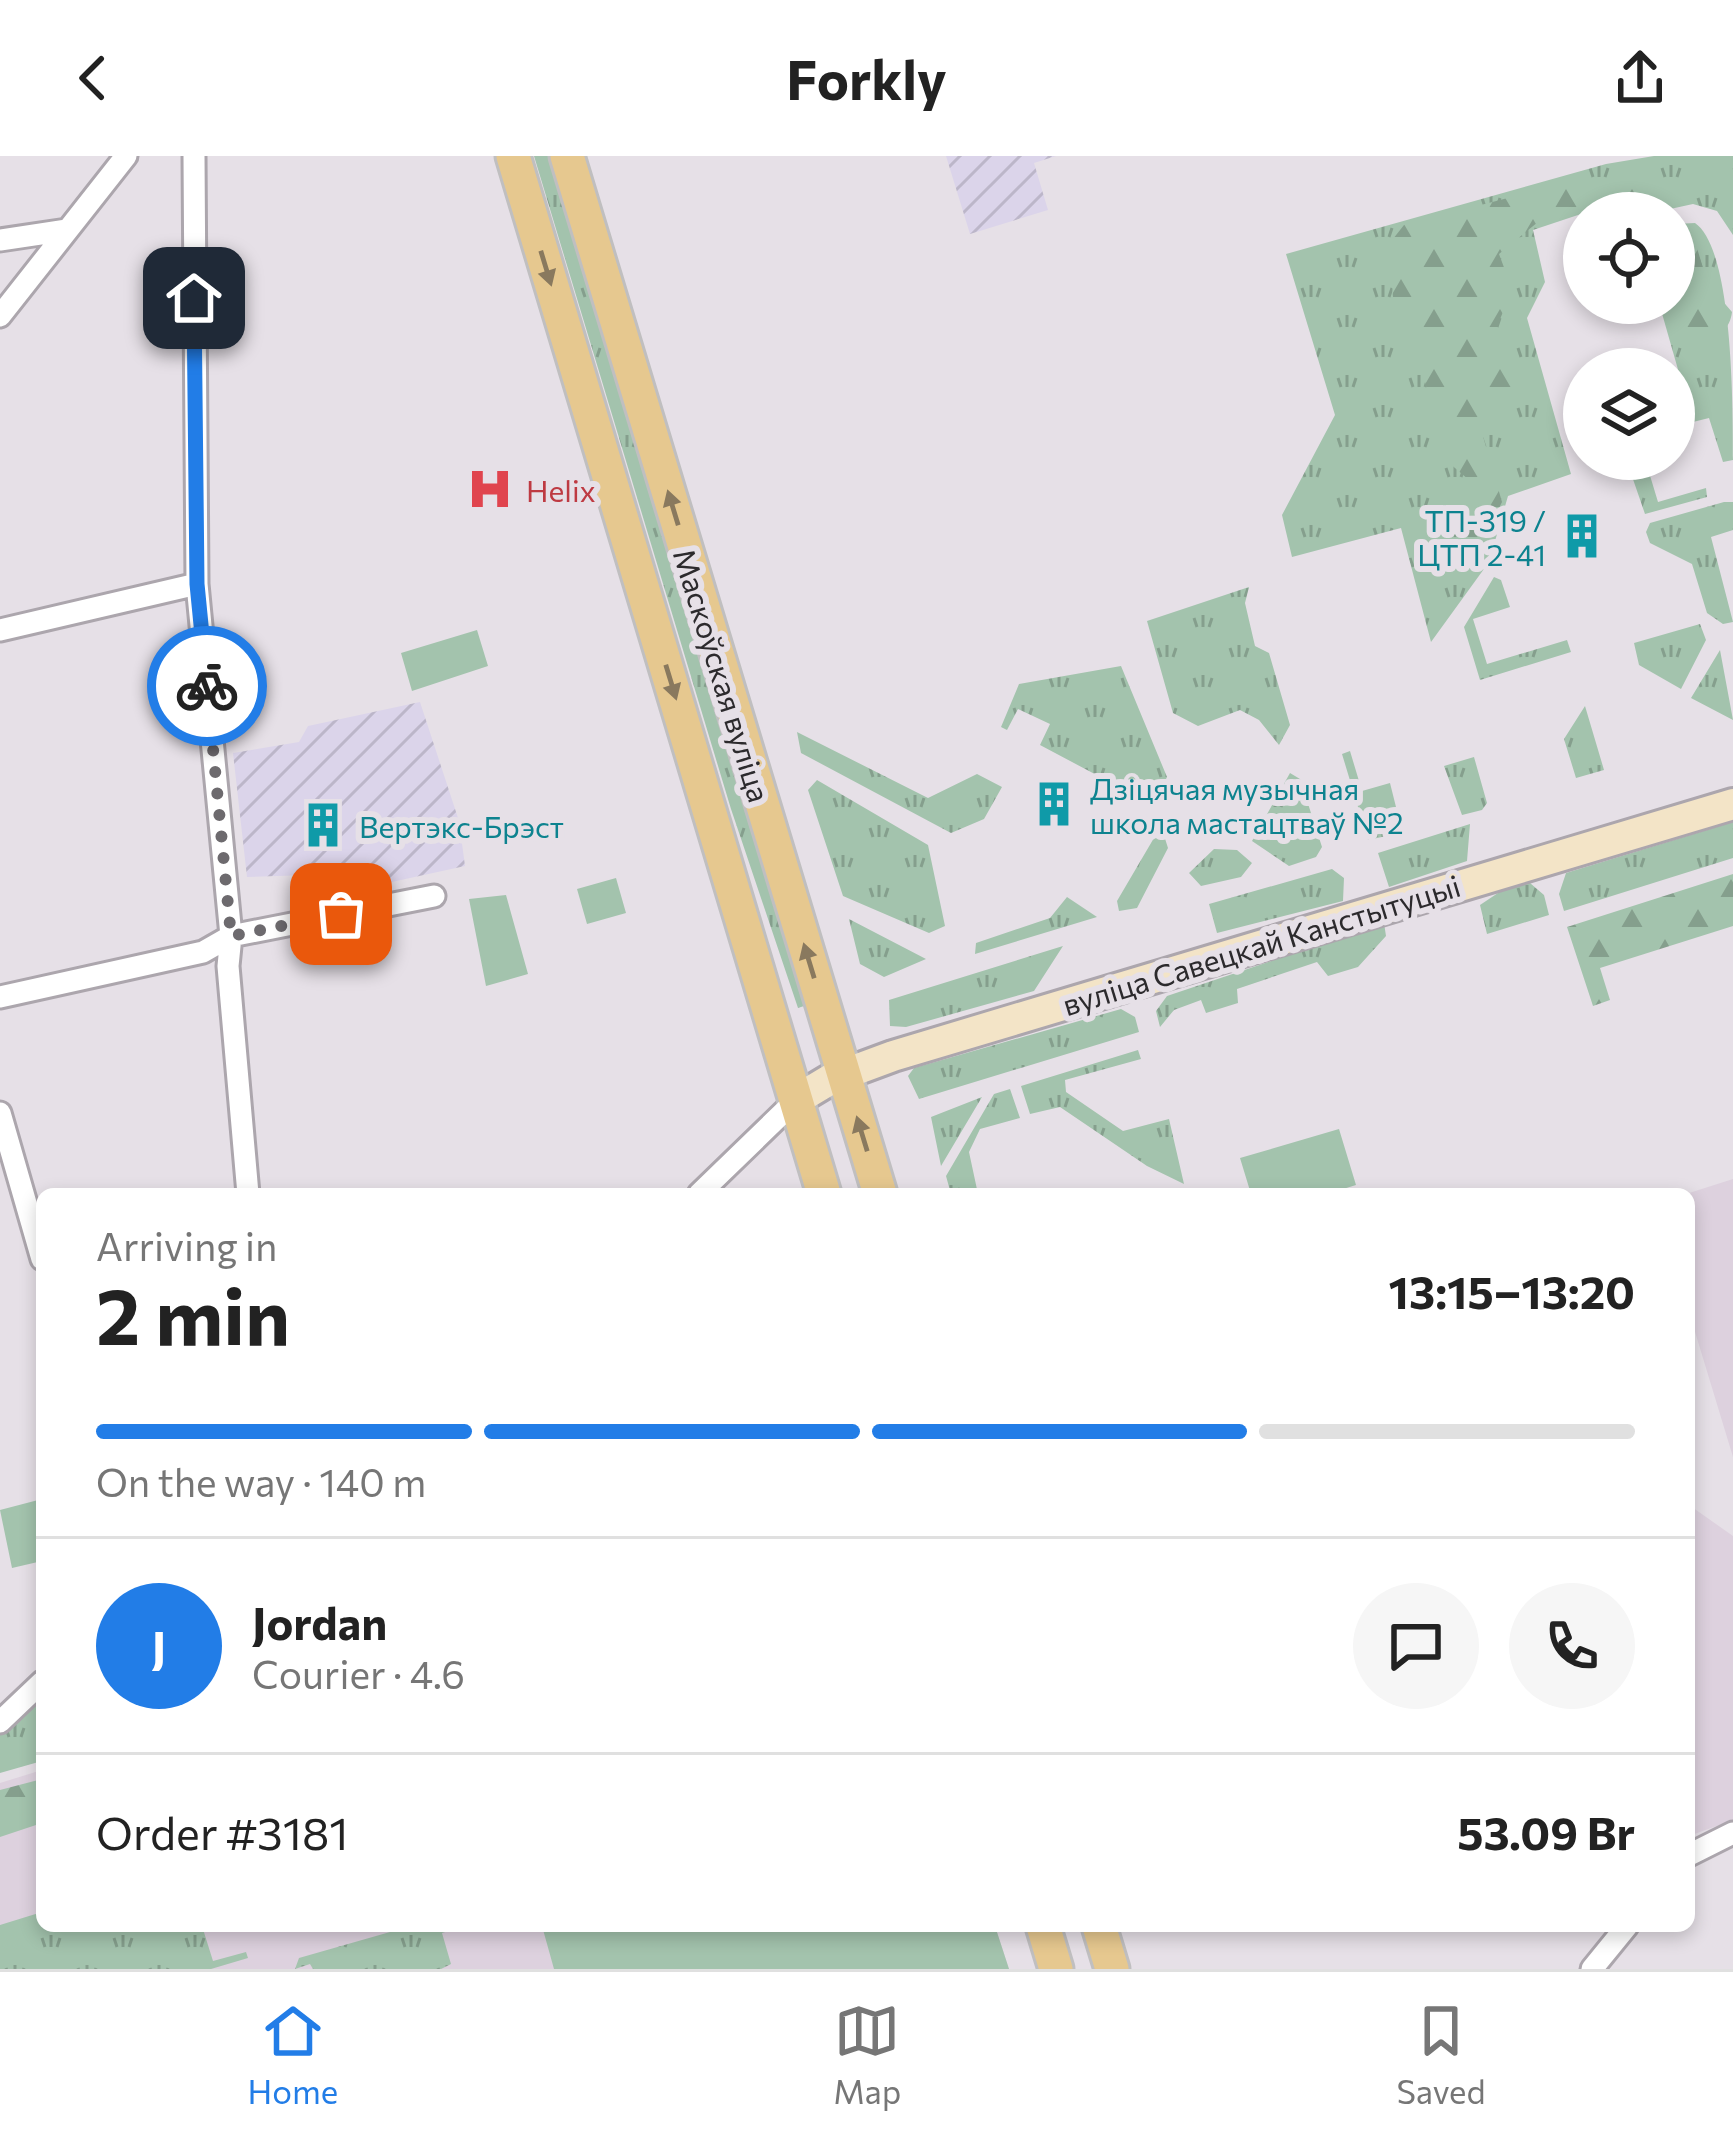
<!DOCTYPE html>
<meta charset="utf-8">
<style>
body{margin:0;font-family:Commissioner,sans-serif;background:#f6f6f6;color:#222;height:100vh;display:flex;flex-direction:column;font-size:45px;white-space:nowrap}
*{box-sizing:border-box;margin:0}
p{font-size:39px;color:#767676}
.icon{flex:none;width:66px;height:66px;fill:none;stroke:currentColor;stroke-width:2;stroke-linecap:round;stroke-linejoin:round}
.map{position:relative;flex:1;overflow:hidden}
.drawer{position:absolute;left:36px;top:1032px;width:1659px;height:744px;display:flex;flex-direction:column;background:#fff;border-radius:18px;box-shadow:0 6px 18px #0003}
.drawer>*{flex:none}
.tools{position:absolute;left:1563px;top:36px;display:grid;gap:24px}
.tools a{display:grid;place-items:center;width:132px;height:132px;border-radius:50%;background:#fff;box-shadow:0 6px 18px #0003;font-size:60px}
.pin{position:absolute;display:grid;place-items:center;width:102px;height:102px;color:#fff;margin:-51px;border-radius:24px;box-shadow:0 6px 18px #0006}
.courier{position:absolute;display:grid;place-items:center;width:120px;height:120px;margin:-60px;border:9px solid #227de7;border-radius:50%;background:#fff;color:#222;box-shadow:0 3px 15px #0007}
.headline em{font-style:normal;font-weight:700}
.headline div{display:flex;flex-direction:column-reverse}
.headline{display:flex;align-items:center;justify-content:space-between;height:204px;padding:0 60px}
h1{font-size:78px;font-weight:700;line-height:90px}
.bar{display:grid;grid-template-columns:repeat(4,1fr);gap:18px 12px;align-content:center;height:144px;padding:0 60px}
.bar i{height:15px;border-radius:9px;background:#e0e0e0}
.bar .on{background:#227de7}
.bar p{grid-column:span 4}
.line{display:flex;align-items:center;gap:30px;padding:0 60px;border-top:3px solid #e0e0e0}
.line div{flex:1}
.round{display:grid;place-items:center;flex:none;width:126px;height:126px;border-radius:63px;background:#f6f6f6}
header{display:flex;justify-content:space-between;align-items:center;height:156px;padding:0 60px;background:#fff;font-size:54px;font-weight:700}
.tabs{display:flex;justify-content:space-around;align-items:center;height:168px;border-top:3px solid #e0e0e0;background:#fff;font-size:33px;color:#767676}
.tabs a{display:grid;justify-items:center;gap:6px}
.tabs .on{color:#227de7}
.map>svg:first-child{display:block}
.industrial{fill:url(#industrial-furrows)}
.built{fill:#ddd1de}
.grass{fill:url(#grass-tufts)}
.forest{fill:url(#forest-firs)}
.green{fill:#a3c3ad}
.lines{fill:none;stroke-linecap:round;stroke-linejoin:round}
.street-casing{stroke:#aca6ad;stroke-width:27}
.secondary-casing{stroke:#aca6ad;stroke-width:36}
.primary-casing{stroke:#c0bfc0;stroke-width:39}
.street{stroke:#fff;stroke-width:21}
.secondary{stroke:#f3e4c7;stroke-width:30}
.primary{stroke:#e6c88f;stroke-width:33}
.oneway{fill:#89795e}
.done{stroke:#6d6a6e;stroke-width:12;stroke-dasharray:0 21.6}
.route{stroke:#227de7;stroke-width:15}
.labels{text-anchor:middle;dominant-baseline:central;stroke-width:12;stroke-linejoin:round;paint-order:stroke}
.health-label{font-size:30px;fill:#be3a42;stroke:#e6e0e7;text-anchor:start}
.culture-label{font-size:30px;fill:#0d838f;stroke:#e6e0e7;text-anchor:start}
.street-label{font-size:30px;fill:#2c2a2d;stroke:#e6e0e7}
</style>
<header><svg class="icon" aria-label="back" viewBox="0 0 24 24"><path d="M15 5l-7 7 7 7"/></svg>Forkly<svg class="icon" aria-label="share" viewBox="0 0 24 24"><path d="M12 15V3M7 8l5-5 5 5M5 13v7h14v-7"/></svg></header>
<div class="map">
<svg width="1733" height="1813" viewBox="0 0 1733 1813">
<defs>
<pattern id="industrial-furrows" width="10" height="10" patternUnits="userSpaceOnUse" patternTransform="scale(3)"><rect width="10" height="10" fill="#dbd4ea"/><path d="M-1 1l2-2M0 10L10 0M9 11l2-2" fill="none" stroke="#bcb6c9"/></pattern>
<pattern id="grass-tufts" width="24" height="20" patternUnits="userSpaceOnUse" patternTransform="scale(3)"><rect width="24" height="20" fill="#a3c3ad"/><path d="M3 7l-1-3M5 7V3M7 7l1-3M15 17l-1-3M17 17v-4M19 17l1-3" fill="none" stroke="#859f8d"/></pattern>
<pattern id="forest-firs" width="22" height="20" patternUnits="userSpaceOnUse" patternTransform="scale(3)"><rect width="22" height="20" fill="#a3c3ad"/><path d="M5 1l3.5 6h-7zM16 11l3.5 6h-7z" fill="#859f8d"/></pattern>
</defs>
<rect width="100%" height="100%" fill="#e6e0e7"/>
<path class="industrial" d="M946,0H1056L1034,7L1048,54L970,78Z
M420,546L459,665L465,710L314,743L308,719L247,721L233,597L299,586L308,570Z"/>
<path class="built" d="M1733,1023V1301L1689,1156L1686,1038Z
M1689,1349L1733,1380V1664L1689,1680Z
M42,1614V1770H995L1009,1813H0V1627Z"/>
<path class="grass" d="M534,0H548L804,850L798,852L731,653Z
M1654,0H1733V79L1717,55L1693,48L1652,57H1584L1533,74L1545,126L1527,162L1571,318L1508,340L1489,406L1431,486L1401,372L1292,401L1282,359L1335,259L1286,98L1606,8Z
M1695,67C1733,93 1733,248 1733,304L1723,306L1709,262L1693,266L1659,147H1674V68Z
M1626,303H1645L1658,346L1706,332L1707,341L1645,358Z
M1724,346H1733V374L1711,381L1733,466L1723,468L1707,457L1692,408L1650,387L1646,376L1650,367Z
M1494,421L1501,424L1510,451L1473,463L1487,508L1567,484L1571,496L1480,524L1464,471Z
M1249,431L1245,447L1255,490L1269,497L1290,569L1279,589L1259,564L1240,554L1198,570L1173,557L1147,465Z
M1700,468L1706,484L1681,533L1639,509L1634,487Z
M1720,494L1733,564L1691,542Z
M1121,510L1167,621L1153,649L1040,589L1050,568L1018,553L1007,574L1001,571L1019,528Z
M1585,550L1604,614L1576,622L1564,583Z
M797,576L928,642L977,618L1002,631L984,663L951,677L801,597Z
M1350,595L1362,635L1390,627L1400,667L1391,679L1368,684L1342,598Z
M1474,601L1487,647L1482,654L1462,659L1444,610Z
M1290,617L1300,623L1322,691L1316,701L1289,710L1252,685Z
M817,624L928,689L945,770L929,777L843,740L808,634Z
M1733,666V702L1564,755L1559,738L1566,717Z
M1470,668L1467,705L1389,731L1378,697Z
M1161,670L1168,692L1137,752L1119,755L1117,745Z
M1214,693L1237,694L1252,707L1241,721L1201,730L1189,717Z
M1332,713L1344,722L1343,745L1217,777L1209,748Z
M1530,727L1544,739L1549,759L1487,778L1480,749L1504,733Z
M1067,741L1097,761L975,798L976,787L1050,762Z
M849,763L926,803L884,821L860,808Z
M1384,767L1386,780L1358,811L1328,820L1317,806L1237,833L1238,847L1206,857L1201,844L1174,854L1160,871L1156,855L1167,840Z
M1063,790L1034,835L906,871L890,870L889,844Z
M1121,853L1135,861L1139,876L919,943L908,920L914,912Z
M1138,894L1141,903L1065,924L1066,936L1123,975L1169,963L1184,1028L1147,1010L1060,951L1030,958L1021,930Z
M1010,933L1020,962L980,973L969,996L978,1038H951L946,1020L994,938Z
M982,941L941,1010L931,961Z
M42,1540V1605L0,1617V1575Z
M42,1756V1770H202L213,1805L246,1796L248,1802L211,1813H0V1769Z
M411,1770H464L442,1777L451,1808L441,1813H313L310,1808L295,1813L299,1802Z"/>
<path class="forest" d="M1584,22L1633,31L1637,49L1622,56L1598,44L1573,53L1555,52L1499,98L1512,133C1497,176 1481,183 1528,214L1531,225L1525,234L1497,232L1483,243L1482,277L1502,346L1474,403L1461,408L1454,393L1474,338L1469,324L1448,306L1444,263L1430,244L1408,164L1393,141L1389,88L1404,69Z
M1674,83L1696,89L1708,128L1732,156C1729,185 1696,188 1678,168Z
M1733,718V770L1600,812L1610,844L1593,850L1567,771Z
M42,1623V1667L0,1681V1634Z"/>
<path class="green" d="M477,474L488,510L412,535L401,497Z
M616,722L626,757L587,768L577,733Z
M506,739L528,818L486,830L469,743Z
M1339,973L1356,1029L1327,1038H1251L1240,1002Z
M42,1343V1405L12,1412L0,1354Z
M542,1770H995L1009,1813H554Z"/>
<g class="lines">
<g class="street-casing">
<path id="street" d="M194,0L197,428L231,780L228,810L248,1038
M0,84L67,74
M0,160L126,0
M0,474L197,428
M0,841L203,796L231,780L434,740
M0,957L42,1103
M699,1038L796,944
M0,1566L42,1526
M1689,1699L1733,1677
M1592,1813L1627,1770"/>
</g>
<g class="secondary-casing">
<path id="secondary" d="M796,944L831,923L893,900L1733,648"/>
</g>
<g class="primary-casing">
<path id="primary" d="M513,0L824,1038
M567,0L880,1038
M1043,1770L1056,1813
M1099,1770L1112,1813"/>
</g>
<use href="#street" class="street"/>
<use href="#secondary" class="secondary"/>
<use href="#primary" class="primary"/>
</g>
<defs><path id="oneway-solid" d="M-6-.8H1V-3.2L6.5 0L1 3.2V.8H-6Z" transform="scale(3)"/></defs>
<g class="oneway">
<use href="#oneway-solid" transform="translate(546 112) rotate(73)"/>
<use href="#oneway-solid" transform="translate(673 352) rotate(-107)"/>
<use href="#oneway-solid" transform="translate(671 526) rotate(73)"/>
<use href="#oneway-solid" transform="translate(809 805) rotate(-107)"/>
<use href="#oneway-solid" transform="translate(862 978) rotate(-107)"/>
</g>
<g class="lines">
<path class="done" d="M207,530L231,780L341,758"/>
<path class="route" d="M194,142L197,428L207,530"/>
</g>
<defs>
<g id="hospital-bare" transform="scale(3.6)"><path d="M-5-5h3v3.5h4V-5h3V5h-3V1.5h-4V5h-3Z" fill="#e0444e" stroke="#e6e0e7" stroke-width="2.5" paint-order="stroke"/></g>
<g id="building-bare" transform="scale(3.6)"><path d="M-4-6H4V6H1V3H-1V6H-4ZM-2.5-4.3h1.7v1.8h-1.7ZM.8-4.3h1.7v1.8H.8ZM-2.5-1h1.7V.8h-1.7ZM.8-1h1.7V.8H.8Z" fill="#0f9aa8" stroke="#e6e0e7" stroke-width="2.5" paint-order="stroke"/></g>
</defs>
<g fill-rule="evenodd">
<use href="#hospital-bare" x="490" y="333"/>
<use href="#building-bare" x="1582" y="380"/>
<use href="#building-bare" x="1054" y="648"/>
<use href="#building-bare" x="323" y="669"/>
</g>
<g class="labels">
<g class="health-label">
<text x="526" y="333">Helix</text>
</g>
<g class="culture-label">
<text x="1546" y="363" text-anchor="end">ТП-319 /<tspan x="1546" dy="34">ЦТП 2-41</tspan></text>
<text x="1090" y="631">Дзіцячая музычная<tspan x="1090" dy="34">школа мастацтваў №2</tspan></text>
<text x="359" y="669">Вертэкс-Брэст</text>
</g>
<g class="street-label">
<text transform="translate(723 519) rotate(73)">Маскоўская вуліца</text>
<text transform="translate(1261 788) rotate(-17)">вуліца Савецкай Канстытуцыі</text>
</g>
</g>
</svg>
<div class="tools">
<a><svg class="icon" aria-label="locate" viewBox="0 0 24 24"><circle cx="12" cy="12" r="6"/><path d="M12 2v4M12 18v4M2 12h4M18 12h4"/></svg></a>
<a><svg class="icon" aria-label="layers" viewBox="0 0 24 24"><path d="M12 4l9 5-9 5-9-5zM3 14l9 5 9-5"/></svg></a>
</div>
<div class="pin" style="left:341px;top:758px;background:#ea580c"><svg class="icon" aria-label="bag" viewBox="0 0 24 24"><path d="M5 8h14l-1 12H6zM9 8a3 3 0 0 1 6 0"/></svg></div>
<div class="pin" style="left:194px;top:142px;background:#1f2937"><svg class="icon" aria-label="home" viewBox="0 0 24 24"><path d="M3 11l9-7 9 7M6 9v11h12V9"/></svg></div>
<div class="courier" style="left:207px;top:530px"><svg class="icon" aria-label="bike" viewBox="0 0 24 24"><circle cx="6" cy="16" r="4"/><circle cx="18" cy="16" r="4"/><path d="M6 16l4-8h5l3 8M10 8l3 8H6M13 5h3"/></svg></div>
<section class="drawer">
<div class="headline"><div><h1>2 min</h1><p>Arriving in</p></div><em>13:15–13:20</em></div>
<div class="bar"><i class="on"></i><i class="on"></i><i class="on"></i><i></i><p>On the way · 140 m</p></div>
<div class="line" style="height:216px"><b class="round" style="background:#227de7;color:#fff">J</b><div><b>Jordan</b><p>Courier · 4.6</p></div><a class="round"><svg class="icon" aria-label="chat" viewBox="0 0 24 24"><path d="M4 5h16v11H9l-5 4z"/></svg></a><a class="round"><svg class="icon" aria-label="phone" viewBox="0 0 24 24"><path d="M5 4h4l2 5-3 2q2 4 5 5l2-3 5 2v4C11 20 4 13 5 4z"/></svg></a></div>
<div class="line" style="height:156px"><div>Order #3181</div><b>53.09 Br</b></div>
</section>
</div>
<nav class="tabs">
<a class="on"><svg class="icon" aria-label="home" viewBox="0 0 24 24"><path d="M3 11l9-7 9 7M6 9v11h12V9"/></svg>Home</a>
<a><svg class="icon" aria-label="map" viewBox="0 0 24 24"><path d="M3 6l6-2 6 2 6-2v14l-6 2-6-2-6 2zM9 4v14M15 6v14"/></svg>Map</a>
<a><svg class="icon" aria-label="saved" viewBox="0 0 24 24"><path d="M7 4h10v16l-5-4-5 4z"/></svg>Saved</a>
</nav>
